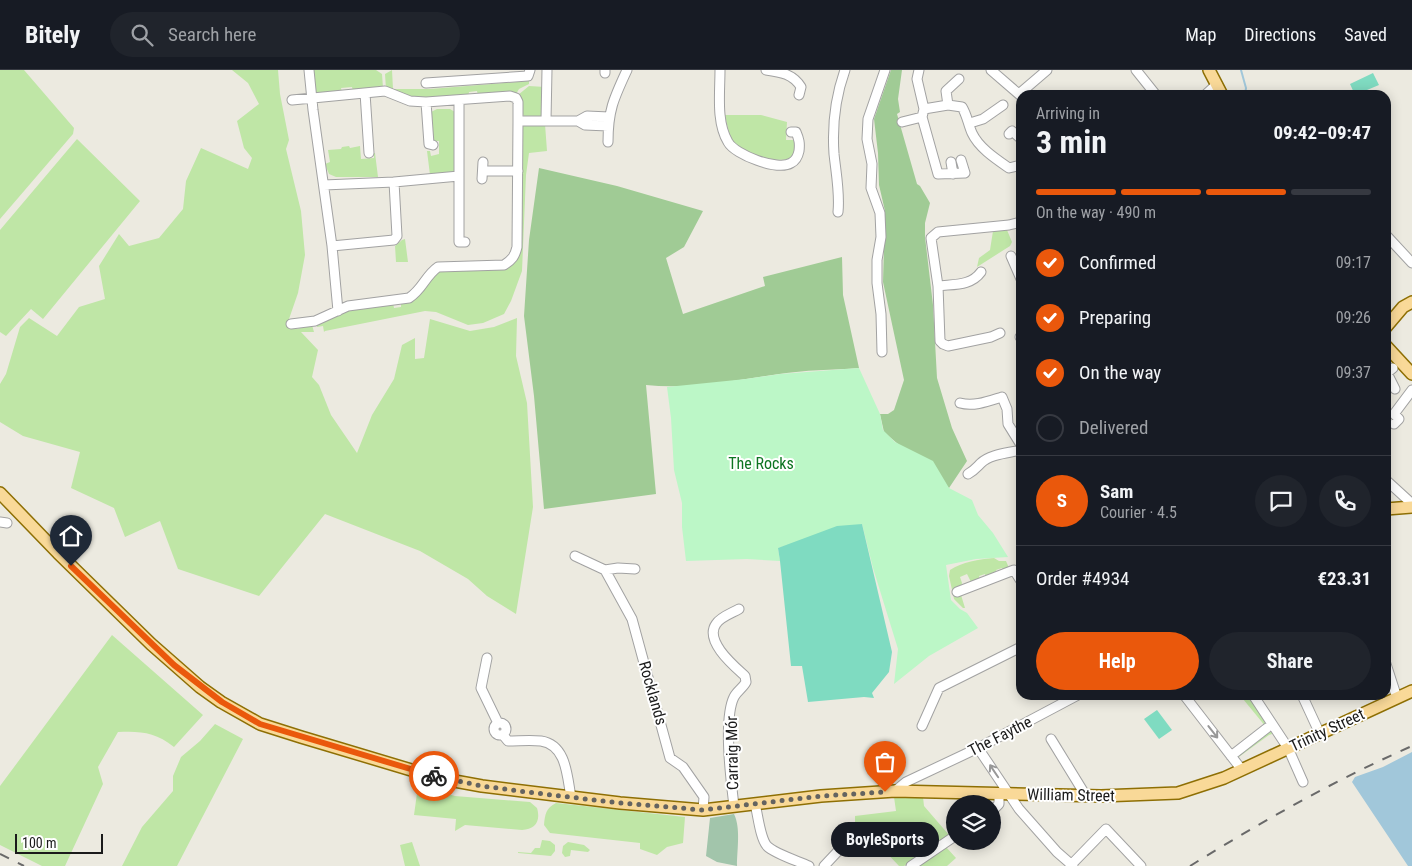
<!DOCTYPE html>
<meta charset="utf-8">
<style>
body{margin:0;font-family:"Roboto Condensed",sans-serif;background:#20242c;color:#f1f3f6;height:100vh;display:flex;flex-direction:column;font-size:19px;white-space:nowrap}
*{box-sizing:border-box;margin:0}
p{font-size:16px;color:#9ea1a6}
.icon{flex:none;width:28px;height:28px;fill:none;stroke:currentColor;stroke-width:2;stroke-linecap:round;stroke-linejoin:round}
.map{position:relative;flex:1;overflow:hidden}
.side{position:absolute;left:1016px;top:20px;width:375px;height:610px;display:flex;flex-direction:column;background:#171b24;border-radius:15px;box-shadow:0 2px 12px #0003}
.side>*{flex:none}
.controls{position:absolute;left:946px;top:725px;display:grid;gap:10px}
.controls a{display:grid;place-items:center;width:55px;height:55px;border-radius:50%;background:#171b24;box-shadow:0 2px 12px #0003;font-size:25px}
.scale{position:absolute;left:15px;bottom:12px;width:88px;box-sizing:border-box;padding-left:5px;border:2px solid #1b1b1b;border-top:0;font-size:14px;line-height:18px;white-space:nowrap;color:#1b1b1b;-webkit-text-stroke:4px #fff;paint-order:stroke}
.pin{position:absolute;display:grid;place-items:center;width:42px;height:42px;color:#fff;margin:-51px -21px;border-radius:50% 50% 50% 0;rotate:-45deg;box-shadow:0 0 5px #0007}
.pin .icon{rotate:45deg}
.courier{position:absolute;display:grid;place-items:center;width:50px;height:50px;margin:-25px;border:4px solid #ea580c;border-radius:50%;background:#fff;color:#222;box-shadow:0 1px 6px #0007}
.bubble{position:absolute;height:35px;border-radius:18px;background:#171b24;box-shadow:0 2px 12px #0003;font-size:16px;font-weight:700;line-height:35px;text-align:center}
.summary em{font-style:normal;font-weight:700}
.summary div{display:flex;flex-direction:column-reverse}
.summary{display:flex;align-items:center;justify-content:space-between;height:85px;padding:0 20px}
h1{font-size:32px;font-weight:700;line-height:38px}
.bar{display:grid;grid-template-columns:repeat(4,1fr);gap:8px 5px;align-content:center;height:60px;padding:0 20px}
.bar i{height:6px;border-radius:4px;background:#363941}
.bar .selected{background:#ea580c}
.bar p{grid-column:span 4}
.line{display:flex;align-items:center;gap:12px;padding:0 20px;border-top:1px solid #363941}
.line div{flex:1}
.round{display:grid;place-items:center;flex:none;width:52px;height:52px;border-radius:26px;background:#20242c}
ol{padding:0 20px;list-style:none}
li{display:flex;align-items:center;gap:15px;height:55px}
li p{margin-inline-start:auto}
li .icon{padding:5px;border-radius:50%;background:#ea580c;color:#fff;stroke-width:4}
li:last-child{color:#9ea1a6}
li i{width:28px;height:28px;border:2px solid #363941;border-radius:50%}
.cta{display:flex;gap:10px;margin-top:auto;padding:10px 20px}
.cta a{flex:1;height:58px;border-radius:30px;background:#ea580c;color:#fff;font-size:20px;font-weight:700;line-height:58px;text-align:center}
.cta a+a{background:#20242c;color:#f1f3f6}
header{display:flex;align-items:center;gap:30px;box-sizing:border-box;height:70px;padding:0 25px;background:#171b24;border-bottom:1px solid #363941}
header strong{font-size:24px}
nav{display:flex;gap:28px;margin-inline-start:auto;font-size:18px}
.search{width:350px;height:45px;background:#20242c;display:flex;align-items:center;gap:12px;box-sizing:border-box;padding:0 18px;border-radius:28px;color:#9ea1a6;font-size:19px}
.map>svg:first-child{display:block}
.grass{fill:#bfe6a6}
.forest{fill:#a0cb95}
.cemetery{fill:#a2c5ab}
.park{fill:#bcf7c7}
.pitch{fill:#7fdbc1}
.water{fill:#a1c7da}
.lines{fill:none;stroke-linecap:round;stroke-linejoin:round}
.stream{stroke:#a1c7da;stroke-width:2}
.minor-casing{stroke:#a2a2a2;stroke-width:11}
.major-casing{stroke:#8e6f04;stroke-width:14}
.minor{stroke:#fff;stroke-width:9}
.major{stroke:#f9d998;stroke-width:11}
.rail{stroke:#696969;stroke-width:2;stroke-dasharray:10 10;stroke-linecap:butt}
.oneway{stroke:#989898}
.done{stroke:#646360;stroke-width:5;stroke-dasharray:0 9}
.route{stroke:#ea580c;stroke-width:6}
.labels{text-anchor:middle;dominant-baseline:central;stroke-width:4;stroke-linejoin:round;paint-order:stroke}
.park-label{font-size:16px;fill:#0d7421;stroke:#fff}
.street-label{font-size:16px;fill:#1b1b1b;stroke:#fff}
</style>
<header>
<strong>Bitely</strong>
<div class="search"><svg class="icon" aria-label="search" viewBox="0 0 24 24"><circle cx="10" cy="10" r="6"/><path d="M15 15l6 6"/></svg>Search here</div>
<nav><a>Map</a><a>Directions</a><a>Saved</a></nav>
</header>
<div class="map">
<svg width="1412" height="796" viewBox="0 0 1412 796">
<rect width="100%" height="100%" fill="#eceae0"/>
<path class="grass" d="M0,0H24L74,58L73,64L0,149Z
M232,0H278L280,24L289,70L286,79L301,141L305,185L298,223L289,249L297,259L312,255L314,262H301L318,280L312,307L319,315L331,345L357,383L372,345L394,309L402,275L415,268V289L424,288L430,249L470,261L494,257L517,248L516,286L527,333L533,437L516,544L487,526L468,509L420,481L325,444L259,526L178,499L160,451L125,467L114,438L71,418L80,382L23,366L0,352V314L6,304L20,257L29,248L57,266L79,237L105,229L99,196L119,164L129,176L159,168L183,139L186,111L201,78L248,99L252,88L244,78L237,51L259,34L248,13Z
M312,0H376L382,4L383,18L353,21L352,17L341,18L342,22L317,24L315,23Z
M392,0L393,19H430L529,11V14L519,19L516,24L478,26L477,21L469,22L468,27L411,28L386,19L385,4Z
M529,16L545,17L543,47H525L522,43L518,25Z
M437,39H450L455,42V101L452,102L430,105L427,81H430L431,86L439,84V71H433L429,43Z
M725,45H761L787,52L786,70H795C795,75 796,81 794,85C786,97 743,84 735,75C729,67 727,54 725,45Z
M526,53L545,54L547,81L529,83L526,105L522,201L511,231L504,244L483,253L468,255L436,242L425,241L325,261L324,262L323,256L317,257L316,253L350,238L393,233L394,238L401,237V233L441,199L504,197L517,187L521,59Z
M77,69L140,131L43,249L31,239L6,266L0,262V160Z
M349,76L350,78L360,76L361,89L374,88V83H375L378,107H336L329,104L325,94L330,92L328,80L341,79L342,77Z
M1007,160L1012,172L1010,176L977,197L979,188L990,180L993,161Z
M405,169L408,192H396L395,176L402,170Z
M994,488L999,491H1006L1009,498L1004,502L1002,498L996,500L997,504L986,508L985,504L979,506L980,510L971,512L967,504L960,507L962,513L961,517L953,520L955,527L961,525L965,538H963L954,529L949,506L950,500C962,492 979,489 994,488Z
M112,565L203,645L174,677C155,662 141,661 118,662L98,697L103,714L65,796H42L0,775V716Z
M1244,625H1252L1277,662L1269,665L1236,689L1235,686L1266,657L1243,629Z
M215,654L243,669L177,796H122L142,757L173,721V706L181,687L200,671Z
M418,716L455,726L530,732L537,738C541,752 535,759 522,760L465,755L455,761L456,749L414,745Z
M894,727H923L924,736L949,765L904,796H899L881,777L878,776L875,779L855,757V746L896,741Z
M556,733L685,747L683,773L667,777L657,785L640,779V773L550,763L544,755C545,744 546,738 556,733Z
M542,770L550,771L555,775V781L551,786L518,783V782L531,783L535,778H540Z
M412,772L420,796H405L400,775Z
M568,772L584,775L590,780L588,782L571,780L570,786L565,787L562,783L563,776Z
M946,777L956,788L947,796H918Z"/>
<path class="forest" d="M891,0H902L898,29L900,42L897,44L917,114L920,116L930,133L925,153V167L933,235L937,308L952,358L967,391L949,418L884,362L880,344H888L894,340L904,310L883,212L885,141L879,115L878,83L874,49Z
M539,98L617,116L703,141L684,177L666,188L683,244L765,216L763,207L842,187L843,225L859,298C832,300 805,300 779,304C735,310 690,320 646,315L656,424L544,439L534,326L524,246L529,170Z"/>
<path class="cemetery" d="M734,744C741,758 737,780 737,796L717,792L706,786L710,748Z"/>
<path class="park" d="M859,298L880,344L883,360L895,372L933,391L949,418L972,430L978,445L993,463L1008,487L976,489L946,495L951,530L960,539L967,543L978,558L929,586L894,614L898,579L873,498L862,454L778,478L780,491L747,489L686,491L682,457V433L674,400L671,348L667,317L746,309L780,304Z"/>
<path class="pitch" d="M1373,3L1379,15L1355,25L1350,14Z
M862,454L892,582L889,602L872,623L874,628L864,627L808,632L802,596H791L780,491L778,478L837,456Z
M1157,640L1172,660L1159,669L1144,649Z"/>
<path class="water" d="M1412,682V796H1408L1352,712L1355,707L1383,697Z"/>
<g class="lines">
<path class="stream" d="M1241,0L1246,18L1245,25"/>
<g class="minor-casing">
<path id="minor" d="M309,0L313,40L332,176L338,241
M605,0V3
M720,0C720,23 716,52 728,72C735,85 778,101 791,93C795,91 798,86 799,81C800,73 799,69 796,62H791
M766,0C781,2 793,4 801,17L799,25
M919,0L917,9L924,39
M991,0L1021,26
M1136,0L1156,25
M426,13L528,6L530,0
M365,23L369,83
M1019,24L1047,0
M1205,25L1217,14
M292,30L385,21L410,31L426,32L510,26L516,28L518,32V51
M459,31V172H465
M426,32L429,74L433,75
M948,35L946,21L959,9
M546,50L547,0
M578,51L585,55L608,56
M902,52L922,47
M970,53L983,49L1003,35
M1009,64L1012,61L1021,69
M608,72C608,40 614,28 627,0
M961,90L965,103L938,104L922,47L924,39L948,35L962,37C967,45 968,54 972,63C979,78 996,89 1009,98L1021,95
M951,92L953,104
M483,101H518
M482,109L483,92
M324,115L394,112
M838,142C840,123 836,103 834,84C832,55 835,28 845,0
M1386,165L1412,193
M332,176L394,170L397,166L394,112L459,106
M1011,186L1021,209
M938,216C954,214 971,216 981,202
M291,254L315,251L348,236L409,228C423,219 425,206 438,197L504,195C512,190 515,186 517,177L518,51H578L587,46L609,47
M1000,263L991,267L948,276L943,274L940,271L938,216L931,168L938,162L1009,155L1021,152
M1020,267H1021
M882,282L881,244L877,213V190L881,167L880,143L871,118L872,94L867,69L868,49L885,0
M1393,298L1387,303L1395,319
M960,333C974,337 989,331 1002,327L1007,339L1008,354L1021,375
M1394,354L1399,349L1394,344L1412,320
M968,404C975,400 976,398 981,393C990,384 1009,383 1021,380
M1386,410L1409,431
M0,452L7,453
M575,486L605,500
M635,499L618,498L605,500L632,549L670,688L683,697L704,727L703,740
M957,522L1014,500L1021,511
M487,588L481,618L498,653
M1386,594L1397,628
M1184,625L1242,700
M1253,625L1288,678L1303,712
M1302,625L1320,664
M494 659a6 6 0 1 1 12 0a6 6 0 1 1-12 0Z
M922,656L939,618L1021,577
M503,665L508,671C519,671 530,670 541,671C567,675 567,707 571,727
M1051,669L1086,726
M978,678L1019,739L1057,782L1073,796
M1231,686L1267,658
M895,721L906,712L978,678L1078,625
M755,734C758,745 760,768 767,776C775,784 798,791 809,796
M734,736C731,711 723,649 734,627C737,621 743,618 746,612L745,606C734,596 704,571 716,554C720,547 732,543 739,539
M992,741L999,734V725
M824,796L840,779
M911,796L955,766
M1070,796L1106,759L1141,796"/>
</g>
<g class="major-casing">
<path id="major" d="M1209,0L1222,25
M1386,257L1403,237L1412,232
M1386,276L1412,304
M0,423L58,483L151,574L200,617L221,632L260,654L301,667L438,708L482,716L620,733L703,740L821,726L895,721L1101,726L1178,723L1224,708L1412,621
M1386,439L1412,437"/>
</g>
<use href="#minor" class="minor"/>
<use href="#major" class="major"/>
<path class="rail" d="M0,784L24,796
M1190,796C1261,752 1335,710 1412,676"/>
</g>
<defs><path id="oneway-shaft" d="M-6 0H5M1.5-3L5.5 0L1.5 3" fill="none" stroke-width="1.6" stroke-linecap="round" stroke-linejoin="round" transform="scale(1.25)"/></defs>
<g class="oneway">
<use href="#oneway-shaft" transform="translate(1213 662) rotate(52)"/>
<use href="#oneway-shaft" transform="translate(994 701) rotate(-124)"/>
</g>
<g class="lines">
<path class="done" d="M434,706L482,716L527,722L620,733L703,740L821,726L885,722"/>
<path class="route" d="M71,496L174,595L222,632L260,654L434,706"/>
</g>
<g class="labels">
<g class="park-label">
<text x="761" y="393">The Rocks</text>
</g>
<g class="street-label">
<text transform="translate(653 623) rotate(74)">Rocklands</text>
<text transform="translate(1327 660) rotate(-25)">Trinity Street</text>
<text transform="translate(1000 666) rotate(-27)">The Faythe</text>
<text transform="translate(732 683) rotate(-91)">Carraig Mór</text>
<text transform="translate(1071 725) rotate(1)">William Street</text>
</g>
</g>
</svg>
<div class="controls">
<a><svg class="icon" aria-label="layers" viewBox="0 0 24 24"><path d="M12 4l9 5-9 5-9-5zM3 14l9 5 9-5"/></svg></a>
</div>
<div class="scale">100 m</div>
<div class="pin" style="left:885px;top:722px;background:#ea580c"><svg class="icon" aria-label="bag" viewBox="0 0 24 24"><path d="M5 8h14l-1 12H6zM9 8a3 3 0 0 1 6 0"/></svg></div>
<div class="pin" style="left:71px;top:496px;background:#1f2937"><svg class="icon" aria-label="home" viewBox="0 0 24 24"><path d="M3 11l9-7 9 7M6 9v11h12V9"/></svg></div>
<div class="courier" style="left:434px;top:706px"><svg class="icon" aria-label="bike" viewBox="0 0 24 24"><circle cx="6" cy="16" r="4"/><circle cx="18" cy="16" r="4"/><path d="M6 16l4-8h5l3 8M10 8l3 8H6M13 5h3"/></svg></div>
<div class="bubble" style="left:831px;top:752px;width:108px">BoyleSports</div>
<section class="side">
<div class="summary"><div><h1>3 min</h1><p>Arriving in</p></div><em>09:42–09:47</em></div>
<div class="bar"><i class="selected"></i><i class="selected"></i><i class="selected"></i><i></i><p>On the way · 490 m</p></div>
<ol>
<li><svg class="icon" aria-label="check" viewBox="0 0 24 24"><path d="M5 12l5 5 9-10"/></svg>Confirmed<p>09:17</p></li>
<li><svg class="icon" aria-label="check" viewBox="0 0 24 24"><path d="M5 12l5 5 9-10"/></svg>Preparing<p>09:26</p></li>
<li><svg class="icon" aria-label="check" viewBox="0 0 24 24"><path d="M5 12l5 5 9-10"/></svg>On the way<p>09:37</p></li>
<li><i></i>Delivered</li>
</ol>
<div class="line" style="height:90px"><b class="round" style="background:#ea580c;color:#fff">S</b><div><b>Sam</b><p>Courier · 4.5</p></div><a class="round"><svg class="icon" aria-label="chat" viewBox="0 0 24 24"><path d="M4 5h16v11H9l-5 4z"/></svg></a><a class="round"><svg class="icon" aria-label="phone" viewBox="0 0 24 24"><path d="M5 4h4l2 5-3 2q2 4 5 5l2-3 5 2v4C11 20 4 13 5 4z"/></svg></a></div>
<div class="line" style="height:65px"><div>Order #4934</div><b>€23.31</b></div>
<div class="cta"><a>Help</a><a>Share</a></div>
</section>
</div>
